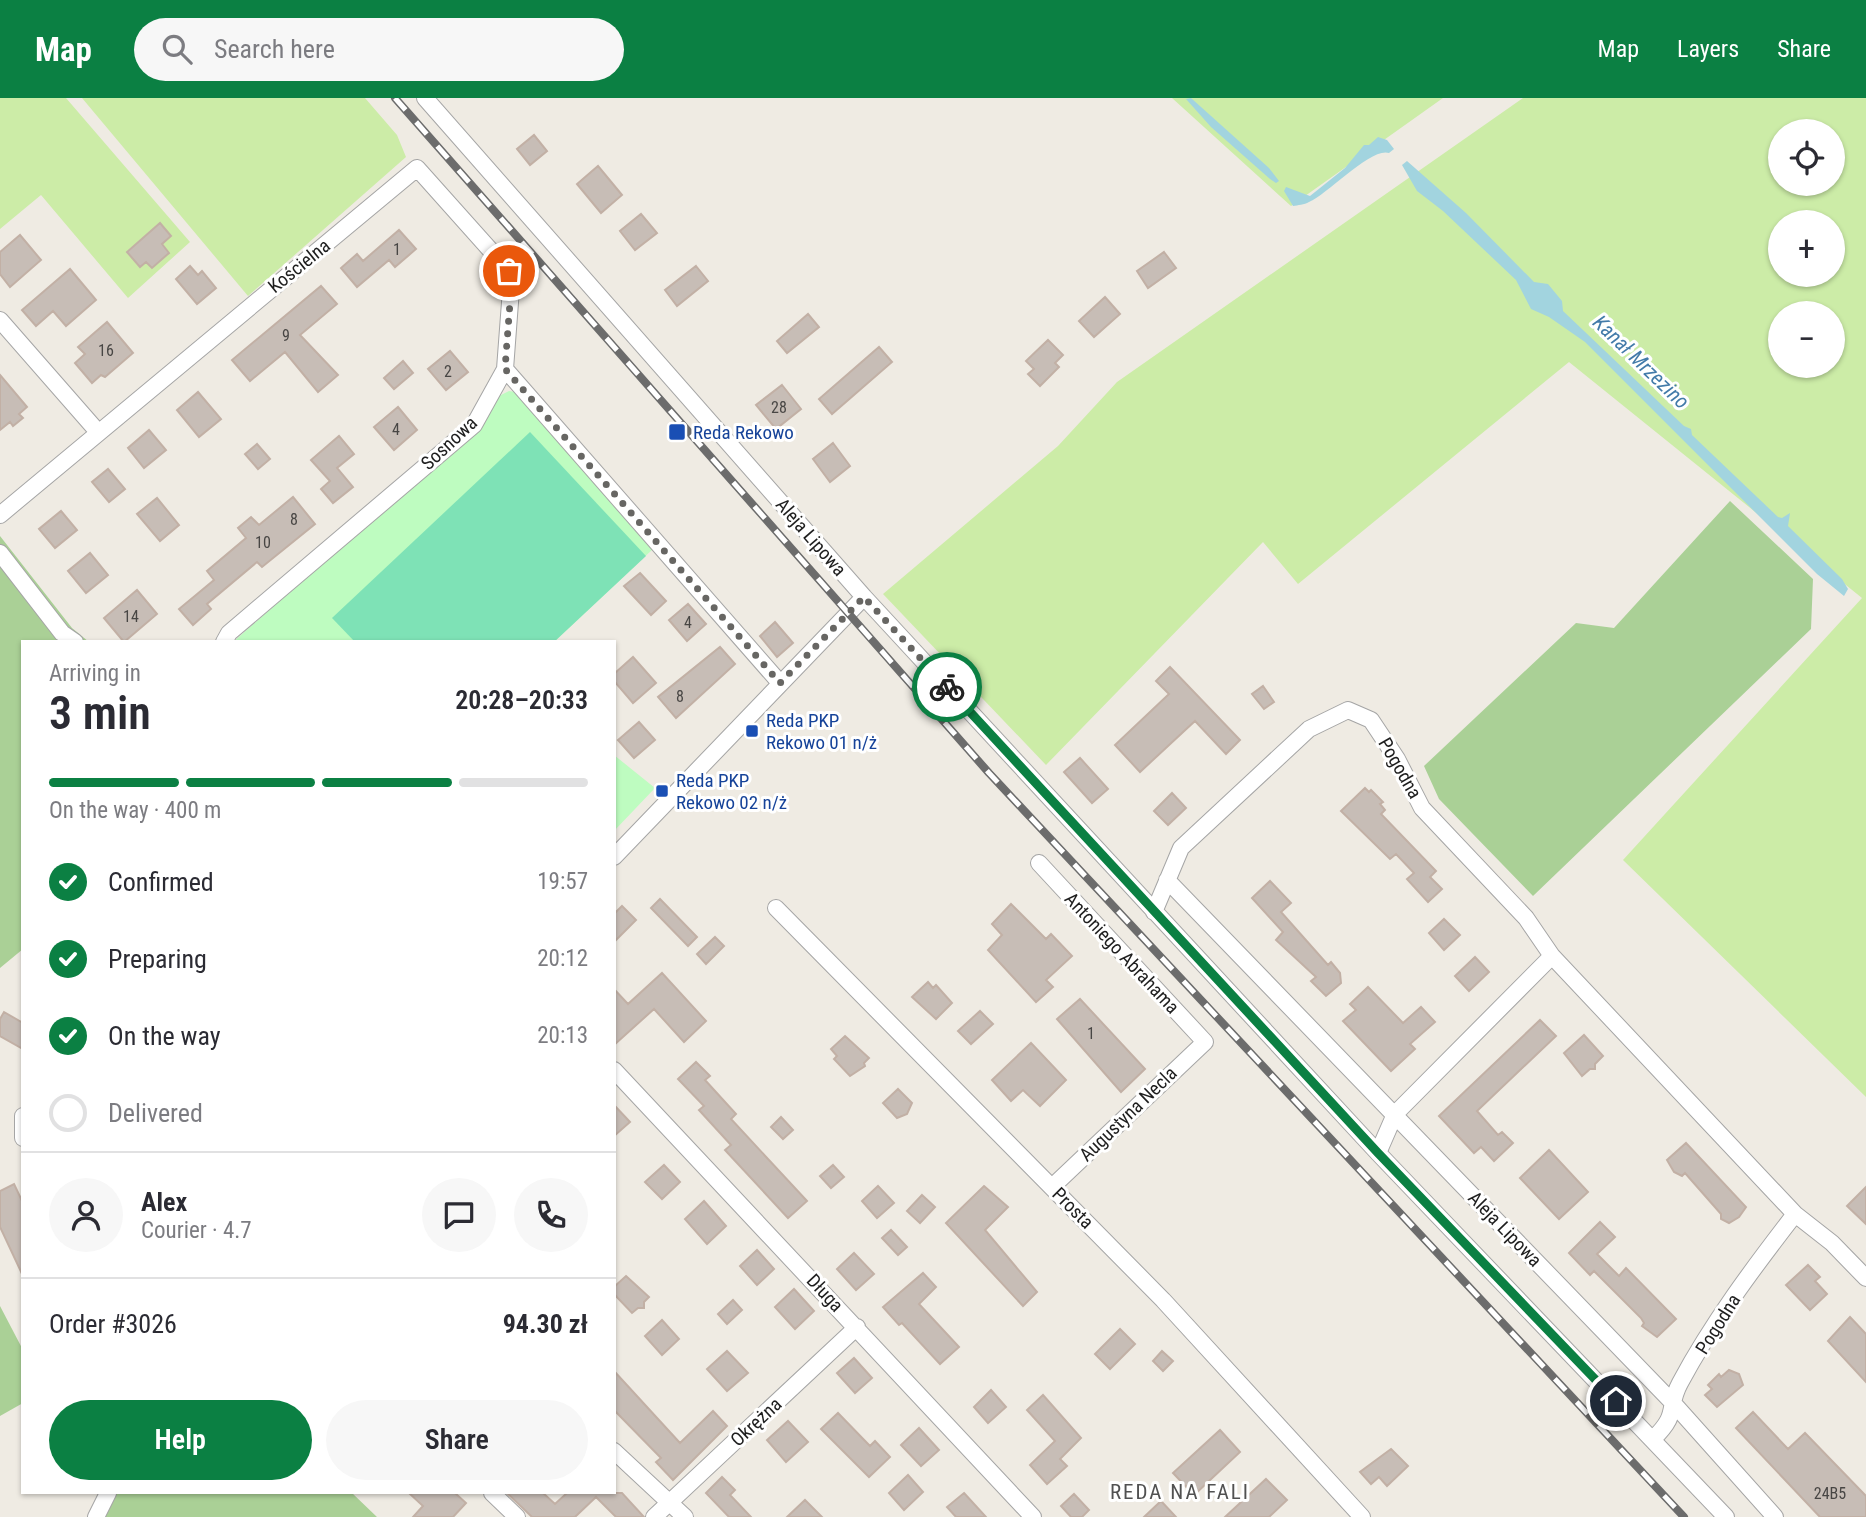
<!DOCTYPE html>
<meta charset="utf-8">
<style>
body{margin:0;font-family:"Roboto Condensed",sans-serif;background:#f7f7f7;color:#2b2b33;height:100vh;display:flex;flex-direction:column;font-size:26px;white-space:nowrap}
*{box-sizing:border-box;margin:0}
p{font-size:23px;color:#7c7c81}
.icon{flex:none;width:38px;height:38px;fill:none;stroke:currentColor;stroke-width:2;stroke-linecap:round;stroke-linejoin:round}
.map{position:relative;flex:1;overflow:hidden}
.details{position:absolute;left:21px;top:542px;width:595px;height:854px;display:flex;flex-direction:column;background:#fff;border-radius:0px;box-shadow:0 2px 5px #0004}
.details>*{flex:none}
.buttons{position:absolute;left:1768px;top:21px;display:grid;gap:14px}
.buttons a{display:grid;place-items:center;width:77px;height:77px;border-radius:50%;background:#fff;box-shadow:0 2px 5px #0004;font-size:35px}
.pin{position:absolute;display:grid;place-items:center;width:60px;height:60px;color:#fff;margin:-30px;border:4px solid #fff;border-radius:50%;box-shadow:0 2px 7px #0007}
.courier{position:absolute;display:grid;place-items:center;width:70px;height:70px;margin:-35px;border:5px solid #0b8043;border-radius:50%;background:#fff;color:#222;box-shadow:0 2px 9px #0007}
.overview em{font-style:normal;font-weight:600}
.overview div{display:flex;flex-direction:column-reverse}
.overview{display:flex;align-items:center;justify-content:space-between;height:119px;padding:0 28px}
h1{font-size:46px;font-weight:600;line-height:52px}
.bar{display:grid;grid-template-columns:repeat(4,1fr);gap:10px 7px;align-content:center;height:84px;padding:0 28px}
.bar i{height:9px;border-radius:5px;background:#e1e1e2}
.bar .selected{background:#0b8043}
.bar p{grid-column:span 4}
.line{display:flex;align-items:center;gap:18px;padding:0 28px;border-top:2px solid #e1e1e2}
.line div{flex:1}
.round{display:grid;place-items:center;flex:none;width:74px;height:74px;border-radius:37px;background:#f7f7f7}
ol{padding:0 28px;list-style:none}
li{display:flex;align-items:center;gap:21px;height:77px}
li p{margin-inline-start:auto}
li .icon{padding:7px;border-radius:50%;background:#0b8043;color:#fff;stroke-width:4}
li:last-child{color:#7c7c81}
li i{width:38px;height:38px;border:4px solid #e1e1e2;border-radius:50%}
.button{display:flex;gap:14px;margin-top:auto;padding:14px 28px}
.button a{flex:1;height:80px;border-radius:42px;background:#0b8043;color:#fff;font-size:28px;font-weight:600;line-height:80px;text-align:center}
.button a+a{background:#f7f7f7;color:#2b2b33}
header{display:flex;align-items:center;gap:42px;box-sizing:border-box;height:98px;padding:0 35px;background:#0b8043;color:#fff}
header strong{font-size:33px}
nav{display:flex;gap:38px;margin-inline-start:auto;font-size:24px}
.search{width:490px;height:63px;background:#f7f7f7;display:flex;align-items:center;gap:18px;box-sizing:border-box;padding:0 24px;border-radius:38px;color:#7c7c81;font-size:26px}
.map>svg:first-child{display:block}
.grass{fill:#cceca7;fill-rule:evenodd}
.forest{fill:#aad096}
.park{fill:#befcc0}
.pitch{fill:#7ee2b6}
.water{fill:#a2d4df}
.building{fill:#c7bdb6;stroke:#c2b0a5;stroke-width:2}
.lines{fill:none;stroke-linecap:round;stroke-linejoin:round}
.minor-casing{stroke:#a5a5a5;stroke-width:18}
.minor{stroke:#fff;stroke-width:16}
.rail-casing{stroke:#6c6c6c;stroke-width:8}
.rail{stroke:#fff;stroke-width:5;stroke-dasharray:16;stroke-linecap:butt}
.done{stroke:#676663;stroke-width:7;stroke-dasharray:0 12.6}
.route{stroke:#0b8043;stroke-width:9}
.transit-dot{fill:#1a4fb4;stroke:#fff;stroke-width:2.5}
.labels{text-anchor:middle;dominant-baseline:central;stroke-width:6;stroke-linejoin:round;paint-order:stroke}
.number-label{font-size:16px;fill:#484644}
.street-label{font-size:19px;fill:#1e1e1e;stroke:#fff}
.transit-label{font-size:19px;fill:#164399;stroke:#fff;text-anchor:start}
.water-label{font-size:21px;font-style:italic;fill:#437ba9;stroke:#fff}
.neighbourhood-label{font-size:21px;letter-spacing:2px;fill:#515151;stroke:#fff}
</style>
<header>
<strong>Map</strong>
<div class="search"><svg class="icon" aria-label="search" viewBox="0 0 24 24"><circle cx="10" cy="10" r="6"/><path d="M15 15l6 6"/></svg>Search here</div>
<nav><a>Map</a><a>Layers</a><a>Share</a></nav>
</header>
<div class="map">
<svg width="1866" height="1419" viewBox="0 0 1866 1419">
<rect width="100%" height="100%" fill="#efebe3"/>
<path class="grass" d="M0,0H66L190,144L128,200L41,97L0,131Z
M82,0H365L397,37L406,59L248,198Z
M1172,0H1443L1291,108Z
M1523,0H1866V999L1623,762L1862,500L1569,264L1298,486L1263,444L1046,667L883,496L1058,348L1117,284ZM1780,33H1832V86H1780ZM1780,124H1832V177H1780ZM1780,215H1832V268H1780Z"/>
<path class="forest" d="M1730,403L1813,481L1811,531L1533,798L1439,701L1424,668L1576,525L1614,530Z
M0,438L72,530L89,544H23V851L0,870Z
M0,1208L23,1252V1305L0,1318Z
M99,1395H352L377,1419H89Z"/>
<path class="park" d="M509,293L522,295L653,451L554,544H233L478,329L495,300Z
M614,657L655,690L614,733Z"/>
<path class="pitch" d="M530,334L646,458L554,544H355L332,520Z"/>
<path class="water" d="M1191,0L1269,70L1279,83L1276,85L1270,81L1211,29L1186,1Z
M1378,39L1387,42L1394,51L1389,55C1371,49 1328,96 1309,104C1304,107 1298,107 1293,108L1284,93L1286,89L1310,98L1345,70L1364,47H1369Z
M1407,63L1466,115L1534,184L1548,186L1562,203L1563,213L1684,328L1691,331L1692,337L1778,419L1782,420L1790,415L1788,428L1842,481L1848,491L1844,498L1817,476L1585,244L1549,219L1531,211L1516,182L1443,113L1417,93L1402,67Z"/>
<path class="building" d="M534,37L547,53L530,67L517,51Z
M598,68L622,97L601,115L577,86Z
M641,116L657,135L635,152L620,133Z
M160,125L171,138L162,146L169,155L152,170L146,164L140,169L127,154Z
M399,132L416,151L395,169L389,162L357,189L341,170L357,156L363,163Z
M20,137L41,162L10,189L0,176V154Z
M1164,154L1176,170L1148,190L1137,173Z
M190,168L198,177L202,173L216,190L197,206L176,181Z
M696,168L708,183L677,208L665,192Z
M70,171L96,202L66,228L53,213L36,228L22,212Z
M321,188L337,206L300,237L338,277L318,294L285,254L250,283L232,262Z
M1105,199L1120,216L1094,239L1079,223Z
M808,216L819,229L787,255L777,243Z
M107,224L133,255L105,279L101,277L92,285L75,265L85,256L78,249Z
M1048,242L1063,257L1055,265L1059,269L1040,288L1028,276L1034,271L1026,263Z
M879,249L892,264L832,316L819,301Z
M450,253L468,274L446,292L428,271Z
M403,263L413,275L394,291L384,280Z
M0,277L27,309L19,316L23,320L13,328L10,324L0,332Z
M782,287L801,311L776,331L756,307Z
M198,294L221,321L199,339L177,312Z
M398,309L417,332L394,352L374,329Z
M149,332L166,352L144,370L128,350Z
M339,338L354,356L337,370L353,389L333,405L321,391L330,383L311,362Z
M833,345L850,368L830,384L813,361Z
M257,346L270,361L258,371L245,356Z
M108,371L125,391L109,404L92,384Z
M293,399L315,426L262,469L257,464L207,506L211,511L193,527L179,511L214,482L207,473L246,440L238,430L251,419L259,427Z
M157,400L179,427L160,443L137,416Z
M61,413L77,432L55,450L39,431Z
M90,455L108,477L86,495L68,473Z
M640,475L666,503L651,517L624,488Z
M137,492L157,516L124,544L104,520Z
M688,506L706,526L687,543L669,522Z
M775,524L793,545L777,559L760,538Z
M720,549L735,566L676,620L658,599Z
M633,559L656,585L633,605L614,583V576Z
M1170,569L1240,642L1226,656L1195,623L1140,674L1115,647L1169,596L1156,583Z
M1263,588L1274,604L1264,611L1252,596Z
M639,624L655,642L634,660L618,642Z
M1080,660L1108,691L1092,705L1064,674Z
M1365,690L1369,694L1371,692L1383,704L1380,706L1385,712L1381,716L1436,773L1430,779L1442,791L1428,804L1407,781L1414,775L1396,756L1390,761L1341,713Z
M1172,695L1186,710L1168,727L1154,713Z
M1270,783L1291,805L1281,814L1328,867L1331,864L1340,875L1341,885L1326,898L1311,883L1316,879L1276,842L1283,834L1252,800Z
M660,801L697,839L688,848L651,810Z
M1011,806L1046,841L1051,836L1072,858L1046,882L1053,889L1036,904L988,852L1002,837L992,826Z
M622,808L636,822L614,844V816Z
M1444,821L1460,837L1444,852L1429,835Z
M715,839L724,848L706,866L697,856Z
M1475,859L1489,874L1469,893L1455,878Z
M662,875L706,923L684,944L654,911L614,947V891L628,906Z
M928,884L933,890L936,887L952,905L936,921L912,899Z
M1368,889L1403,925L1421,909L1435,924L1410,946L1415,951L1391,973L1343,923L1356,912L1350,906Z
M1080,901L1145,971L1121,994L1057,921Z
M980,913L993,926L971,946L958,933Z
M4,914L23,925V951L0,938V921Z
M1540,922L1556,938L1477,1013L1498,1037L1502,1034L1513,1045L1494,1063L1481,1049L1474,1055L1439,1018Z
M1584,937L1603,958L1595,966V971H1590L1582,978L1564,955Z
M845,938L869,960L864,965L865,968L850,978L834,961L837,958L831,951Z
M1031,945L1066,982L1040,1008L1023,992L1011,1003L992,982Z
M696,964L710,978L705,982L736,1016L731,1021L807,1103L788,1120L725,1052L731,1047L699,1012L704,1008L678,981Z
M898,991L912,1005L907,1016L897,1020L883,1005Z
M614,1007L630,1024L614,1038Z
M781,1019L793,1032L783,1041L771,1029Z
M1686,1045L1746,1109L1739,1119L1729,1125L1721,1121V1116L1685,1075L1682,1078L1674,1074L1667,1062Z
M1549,1052L1588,1094L1559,1121L1520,1080Z
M664,1067L680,1084L662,1101L645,1084Z
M833,1067L844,1079L831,1090L820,1078Z
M14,1086L23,1105V1178L0,1129V1093Z
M878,1088L894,1105L877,1120L862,1103Z
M984,1088L1008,1109L985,1132L1037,1194L1023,1208L946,1125Z
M1866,1089V1126L1847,1108Z
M922,1097L935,1109L920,1125L907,1113Z
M704,1103L726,1128L707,1146L685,1121Z
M1600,1124L1615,1139L1597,1156L1619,1178L1626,1170L1676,1221L1657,1239L1642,1228L1644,1225L1641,1220L1594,1173L1590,1177L1569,1155Z
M891,1132L907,1149L898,1157L882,1140Z
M757,1152L774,1171L757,1187L740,1168Z
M854,1155L874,1176L856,1192L837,1171Z
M1808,1167L1820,1179L1815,1183L1827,1196L1810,1212L1786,1187Z
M923,1175L936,1189L919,1206L959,1249L940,1266L902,1225L899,1227L883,1209Z
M626,1178L649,1199L644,1204V1210H638L632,1215L614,1196V1189Z
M794,1191L814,1213L795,1231L775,1209Z
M733,1202L742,1212L727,1226L718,1216Z
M1850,1219L1866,1236V1284L1828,1243Z
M662,1222L679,1241L662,1257L645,1238Z
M1120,1231L1135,1246L1110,1271L1095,1256Z
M727,1253L748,1275L727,1293L707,1271Z
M1162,1253L1173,1263L1163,1273L1153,1263Z
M854,1260L872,1280L855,1295L837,1275Z
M1729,1272L1739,1276L1743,1287L1717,1309L1705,1297L1712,1291L1708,1287L1719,1276L1721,1279Z
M614,1273L680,1345L713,1313L727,1328L673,1382L656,1364L661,1360L614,1312Z
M991,1292L1006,1309L988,1325L974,1309Z
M1043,1297L1081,1340L1060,1361L1067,1368L1047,1386L1030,1367L1055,1343L1027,1312Z
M1753,1314L1788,1351L1805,1335L1866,1398V1419H1820L1736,1330Z
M838,1315L870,1348L875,1343L890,1359L869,1379L821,1331Z
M788,1323L808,1344L786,1364L767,1342Z
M919,1330L939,1352L921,1368L901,1347Z
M1220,1332L1240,1354L1194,1397L1173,1375Z
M1391,1351L1408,1368L1387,1388L1379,1379L1371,1386L1360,1374Z
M908,1377L923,1394L904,1412L889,1395Z
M722,1379L735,1392L730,1397L751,1419H729L706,1395Z
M1266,1381L1287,1402L1269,1419H1225Z
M409,1395H455L466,1405L453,1419H413L423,1408Z
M507,1395H543L555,1406L567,1395H622L644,1419H616L596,1399L575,1419H532Z
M964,1395L986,1419H956L947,1409Z
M1074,1396L1089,1412L1082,1419H1071L1061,1408Z
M805,1402L822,1419H787Z
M1161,1403L1176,1419H1144Z"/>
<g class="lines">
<g class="minor-casing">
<path id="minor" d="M425,0L864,499L1378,1055L1726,1419
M0,222L98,334
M505,271L780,585
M0,417L417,70L509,173L511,191L505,271L474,327L229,535L224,544
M0,455L62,535L75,544
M614,759L864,499
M1039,765L1205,944L1052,1089
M1167,782L1674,1306L1775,1419
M776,810L1163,1202L1362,1419
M1154,814L1181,750L1309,631L1348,612L1371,622L1397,661L1422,710L1526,820L1552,858L1395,1016L1378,1055
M1552,858L1795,1116
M614,972L1033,1419
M23,1018V1040
M1653,1341C1680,1315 1666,1311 1680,1285C1712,1225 1754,1169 1795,1116L1832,1145L1866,1180
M614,1353L685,1419
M492,1395L517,1419
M96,1419L108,1395
M654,1419L857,1229"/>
</g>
<use href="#minor" class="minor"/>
<g class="rail-casing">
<path id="rail" d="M395,0L989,675L1684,1419"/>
</g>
<use href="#rail" class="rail"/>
</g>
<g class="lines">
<path class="done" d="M509,173L511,191L505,271L780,585L864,499L947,589"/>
<path class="route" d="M947,589L1378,1055L1616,1303"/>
</g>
<g class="transit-dot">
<rect x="668" y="325" width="18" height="18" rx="3.5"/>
<rect x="745" y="626" width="14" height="14" rx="3.5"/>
<rect x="655" y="686" width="14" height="14" rx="3.5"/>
</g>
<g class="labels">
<g class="number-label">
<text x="397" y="151">1</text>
<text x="286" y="237">9</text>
<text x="106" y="252">16</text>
<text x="448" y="273">2</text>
<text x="779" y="309">28</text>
<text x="396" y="331">4</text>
<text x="294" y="421">8</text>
<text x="263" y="444">10</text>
<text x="131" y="518">14</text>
<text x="688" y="524">4</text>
<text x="680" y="598">8</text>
<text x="1091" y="935">1</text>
<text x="1830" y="1395">24B5</text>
</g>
<g class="street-label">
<text transform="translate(299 168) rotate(-39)">Kościelna</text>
<text transform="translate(449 345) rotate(-43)">Sosnowa</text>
<text transform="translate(811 439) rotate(49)">Aleja Lipowa</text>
<text transform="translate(1400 670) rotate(60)">Pogodna</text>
<text transform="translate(1122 855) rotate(47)">Antoniego Abrahama</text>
<text transform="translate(1128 1016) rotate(-44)">Augustyna Necla</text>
<text transform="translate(1073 1110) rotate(45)">Prosta</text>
<text transform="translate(1505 1131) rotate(46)">Aleja Lipowa</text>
<text transform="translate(825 1195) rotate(47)">Długa</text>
<text transform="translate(1718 1226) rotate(-58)">Pogodna</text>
<text transform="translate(756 1324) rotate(-43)">Okrężna</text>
</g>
<g class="transit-label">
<text x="693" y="334">Reda Rekowo</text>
<text x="766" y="622">Reda PKP<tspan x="766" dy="22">Rekowo 01 n/ż</tspan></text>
<text x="676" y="682">Reda PKP<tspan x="676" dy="22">Rekowo 02 n/ż</tspan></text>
</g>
<g class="water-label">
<text transform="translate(1641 264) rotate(44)">Kanał Mrzezino</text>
</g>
<g class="neighbourhood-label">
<text x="1180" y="1394">REDA NA FALI</text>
</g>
</g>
</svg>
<div class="buttons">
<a><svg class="icon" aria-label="locate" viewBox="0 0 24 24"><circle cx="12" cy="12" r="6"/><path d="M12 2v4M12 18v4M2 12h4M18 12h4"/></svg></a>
<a>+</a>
<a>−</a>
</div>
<div class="pin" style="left:509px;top:173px;background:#ea580c"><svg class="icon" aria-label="bag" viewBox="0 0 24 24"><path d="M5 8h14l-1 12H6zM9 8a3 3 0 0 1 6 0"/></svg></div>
<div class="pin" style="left:1616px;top:1303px;background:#1f2937"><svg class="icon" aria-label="home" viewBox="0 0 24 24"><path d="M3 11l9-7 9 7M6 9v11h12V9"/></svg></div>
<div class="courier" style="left:947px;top:589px"><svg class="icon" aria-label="bike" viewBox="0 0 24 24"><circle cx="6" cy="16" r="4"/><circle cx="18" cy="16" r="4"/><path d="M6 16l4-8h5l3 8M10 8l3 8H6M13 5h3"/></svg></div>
<section class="details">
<div class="overview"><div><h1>3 min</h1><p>Arriving in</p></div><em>20:28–20:33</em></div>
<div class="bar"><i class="selected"></i><i class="selected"></i><i class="selected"></i><i></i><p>On the way · 400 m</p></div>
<ol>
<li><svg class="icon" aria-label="check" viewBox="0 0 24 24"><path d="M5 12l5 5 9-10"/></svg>Confirmed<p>19:57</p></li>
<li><svg class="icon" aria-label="check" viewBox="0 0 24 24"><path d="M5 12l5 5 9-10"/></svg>Preparing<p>20:12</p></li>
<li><svg class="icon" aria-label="check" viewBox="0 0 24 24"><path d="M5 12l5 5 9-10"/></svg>On the way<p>20:13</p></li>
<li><i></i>Delivered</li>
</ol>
<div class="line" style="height:126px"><a class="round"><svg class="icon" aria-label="person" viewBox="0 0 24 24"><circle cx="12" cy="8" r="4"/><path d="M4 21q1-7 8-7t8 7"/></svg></a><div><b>Alex</b><p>Courier · 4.7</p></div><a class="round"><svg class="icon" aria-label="chat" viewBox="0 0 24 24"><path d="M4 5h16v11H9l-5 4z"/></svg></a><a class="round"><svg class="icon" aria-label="phone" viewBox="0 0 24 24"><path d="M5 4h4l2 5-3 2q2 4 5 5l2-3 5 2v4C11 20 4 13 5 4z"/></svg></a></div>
<div class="line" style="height:91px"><div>Order #3026</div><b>94.30 zł</b></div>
<div class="button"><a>Help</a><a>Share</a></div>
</section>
</div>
